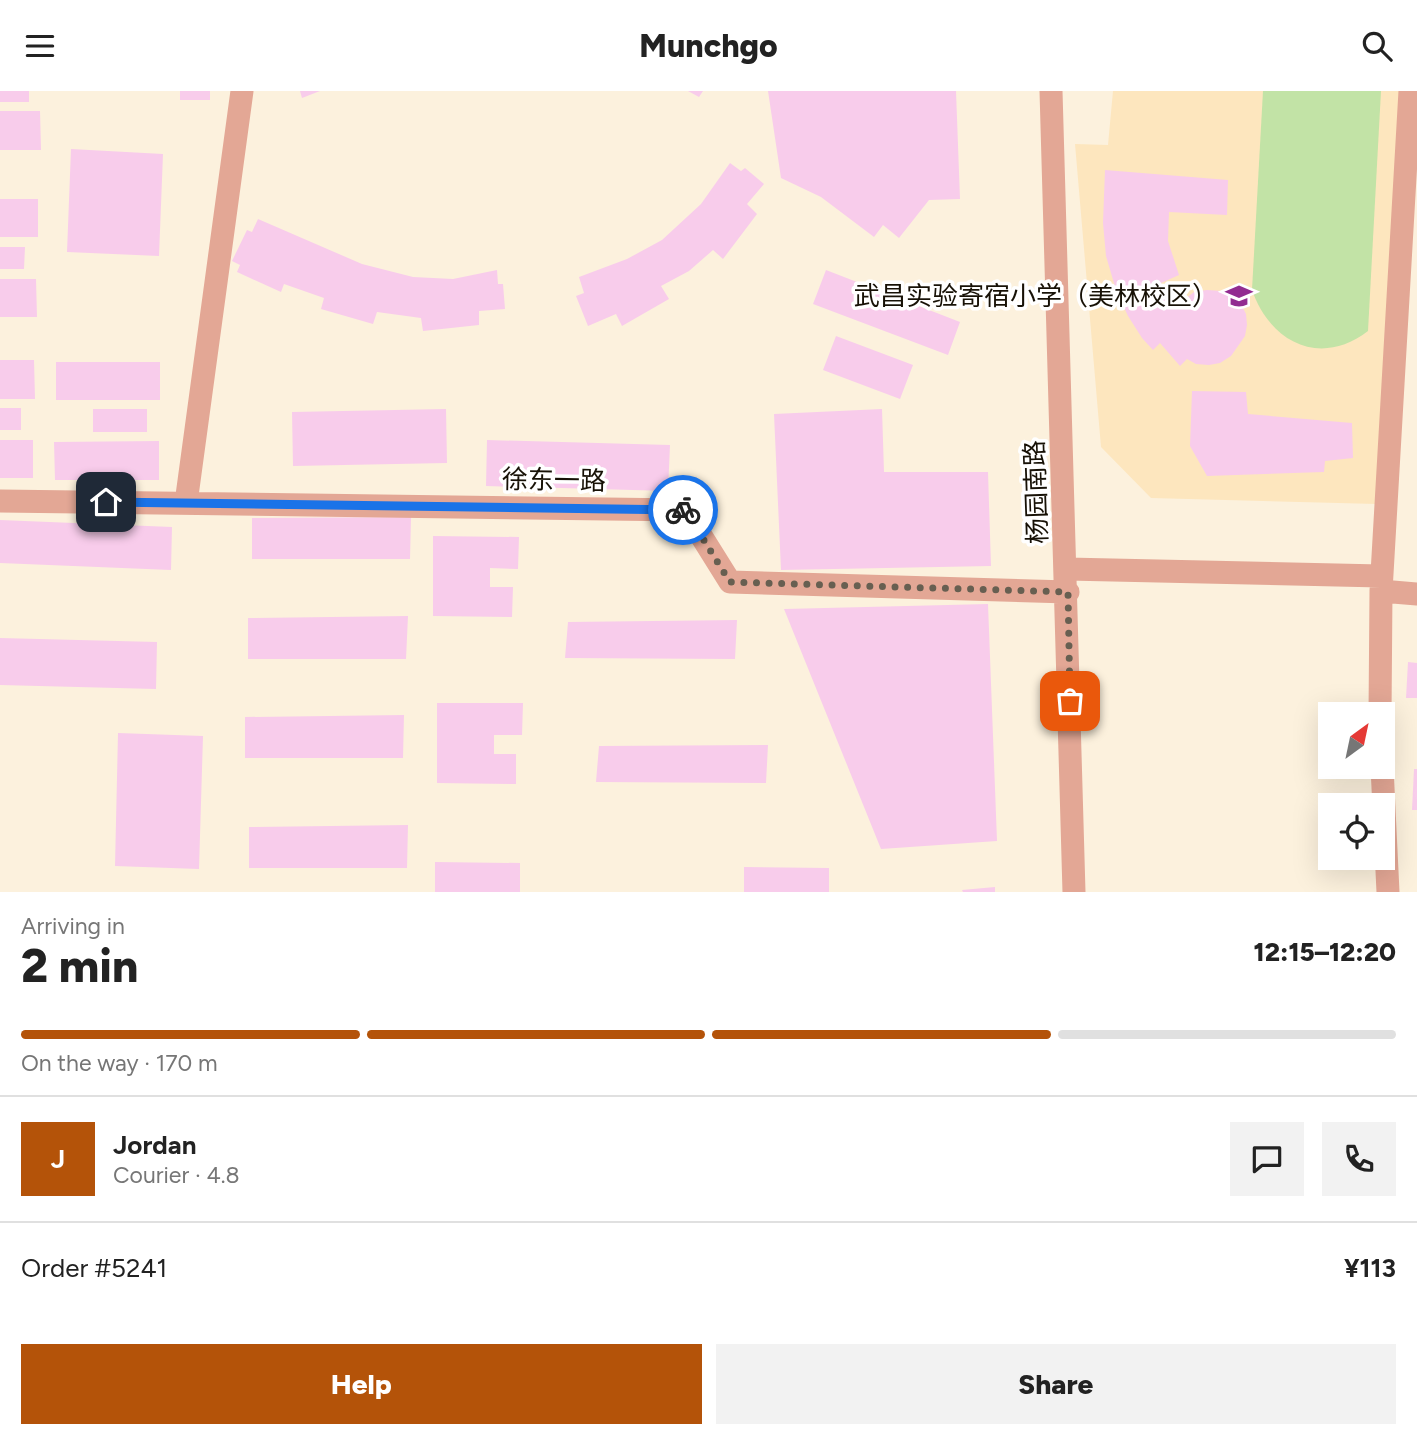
<!DOCTYPE html>
<meta charset="utf-8">
<style>
body{margin:0;font-family:Figtree,"Noto Sans SC",sans-serif;background:#f2f2f2;color:#222;height:100vh;display:flex;flex-direction:column;font-size:26px;white-space:nowrap}
*{box-sizing:border-box;margin:0}
p{font-size:23px;color:#767676}
.icon{flex:none;width:38px;height:38px;fill:none;stroke:currentColor;stroke-width:2;stroke-linecap:round;stroke-linejoin:round}
.map{position:relative;height:801px;overflow:hidden}
.sheet{display:flex;flex-direction:column;background:#fff;flex:1}
.sheet>*{flex:none}
.needle{width:46px;rotate:33deg}
.fabs{position:absolute;left:1318px;top:611px;display:grid;gap:14px}
.fabs a{display:grid;place-items:center;width:77px;height:77px;border-radius:0px;background:#fff;box-shadow:0 7px 28px #0002;font-size:35px}
.pin{position:absolute;display:grid;place-items:center;width:60px;height:60px;color:#fff;margin:-30px;border-radius:14px;box-shadow:0 4px 10px #0006}
.courier{position:absolute;display:grid;place-items:center;width:70px;height:70px;margin:-35px;border:5px solid #1a73e8;border-radius:50%;background:#fff;color:#222;box-shadow:0 2px 9px #0007}
.head em{font-style:normal;font-weight:800}
.head div{display:flex;flex-direction:column-reverse}
.head{display:flex;align-items:center;justify-content:space-between;height:119px;padding:0 21px}
h1{font-size:46px;font-weight:800;line-height:52px}
.bar{display:grid;grid-template-columns:repeat(4,1fr);gap:10px 7px;align-content:center;height:84px;padding:0 21px}
.bar i{height:9px;border-radius:5px;background:#e0e0e0}
.bar .active{background:#b45309}
.bar p{grid-column:span 4}
.line{display:flex;align-items:center;gap:18px;padding:0 21px;border-top:2px solid #e0e0e0}
.line div{flex:1}
.round{display:grid;place-items:center;flex:none;width:74px;height:74px;border-radius:0px;background:#f2f2f2}
.action{display:flex;gap:14px;margin-top:auto;padding:14px 21px}
.action a{flex:1;height:80px;border-radius:0px;background:#b45309;color:#fff;font-size:28px;font-weight:800;line-height:80px;text-align:center}
.action a+a{background:#f2f2f2;color:#222}
header{display:flex;justify-content:space-between;align-items:center;height:91px;padding:0 21px;background:#fff;font-size:32px;font-weight:800}
.map>svg:first-child{display:block}
.built{fill:#fde6be}
.grass{fill:#c2e3a6}
.building{fill:#f8cceb}
.lines{fill:none;stroke-linecap:round;stroke-linejoin:round}
.minor{stroke:#e3a795;stroke-width:23}
.done{stroke:#675f51;stroke-width:7;stroke-dasharray:0 12.6}
.route{stroke:#1a73e8;stroke-width:9}
.labels{text-anchor:middle;dominant-baseline:central;stroke-width:7;stroke-linejoin:round;paint-order:stroke}
.poi-label{font-size:26px;fill:#171106;stroke:#fff;text-anchor:end}
.street-label{font-size:26px;fill:#171106;stroke:#fff}
</style>
<header><svg class="icon" aria-label="menu" viewBox="0 0 24 24"><path d="M4 6h16M4 12h16M4 18h16"/></svg>Munchgo<svg class="icon" aria-label="search" viewBox="0 0 24 24"><circle cx="10" cy="10" r="6"/><path d="M15 15l6 6"/></svg></header>
<div class="map">
<svg width="1417" height="801" viewBox="0 0 1417 801">
<rect width="100%" height="100%" fill="#fcf1dd"/>
<path class="built" d="M1113,0H1403L1377,413L1151,407L1101,356L1075,53L1108,54Z"/>
<path class="grass" d="M1263,0H1381L1368,240C1320,277 1270,251 1252,199Z"/>
<path class="building" d="M0,0H29V11H0Z
M180,0H210V9H180Z
M300,0H320L302,7Z
M688,0H703L699,6Z
M768,0H956L960,108L929,109L899,147L883,134L874,146L821,106L781,87Z
M0,20H40L41,59H0Z
M71,58L163,63L159,165L67,161Z
M730,72L741,80L745,77L764,93L747,113L757,123L723,168L713,159L689,180L661,195L669,208L622,235L616,223L588,235L576,205L584,202L579,186L627,168L662,149L701,113Z
M1105,79L1228,89L1227,124L1169,121L1168,150L1179,184L1161,192L1174,213L1181,218L1185,208L1194,201L1207,199L1222,200L1241,213L1246,223L1247,234L1245,245L1231,265L1220,272L1209,274L1196,273L1187,268L1180,275L1160,252L1153,259L1142,247L1128,225L1116,199L1106,165L1103,132Z
M0,108H38V146H0Z
M258,128L362,173L413,186L453,188L497,179L498,193H503L505,218L479,220V234L423,240L421,227L377,221L373,233L321,218L324,207L284,193L281,201L237,181L240,174L232,170L247,139L252,141Z
M0,156H25L24,178H0Z
M826,179L960,231L948,264L813,213Z
M0,188H36L37,226H0Z
M836,245L913,274L900,308L823,279Z
M0,269H34L35,308H0Z
M56,271H160V309H56Z
M1192,300L1246,301L1248,323L1352,332L1353,367L1325,370L1324,381L1207,385L1190,355Z
M0,317H21V339H0Z
M93,318H147V341H93Z
M446,318L447,372L293,375L292,321Z
M882,318L884,381H988L991,475L781,479L774,323Z
M0,349H33V387H0Z
M487,349L670,354L668,400L486,395Z
M159,350V389H55L54,351Z
M411,426L410,468H252V427Z
M0,429L172,436L171,479L0,472Z
M433,445L519,446L518,478L490,477V496H513L512,526L433,525Z
M988,513L997,750L881,758L784,518Z
M408,525L406,568H248V527Z
M737,529L735,568L565,567L568,531Z
M0,547L157,551L156,598L0,594Z
M1408,571L1417,572V607H1406Z
M437,612H523L522,644H494V663H516V693L437,692Z
M404,624L403,667H245V626Z
M118,642L203,645L199,778L115,775Z
M768,654L766,692L596,691L599,655Z
M1414,678H1417V719H1412Z
M408,734L407,777H249V736Z
M435,771L520,772V801H435Z
M744,776L829,777V801H744Z
M995,796V801H963L962,799Z"/>
<g class="lines">
<path class="minor" d="M1051,0L1074,801
M0,410L685,419L730,491L1068,501
M186,412L242,0
M1067,478L1381,485
M1381,500L1417,503
M1380,623L1381,500L1410,0
M1382,676L1388,801"/>
</g>
<g class="lines">
<path class="done" d="M683,419H685L730,491L1068,501L1070,610"/>
<path class="route" d="M106,411L683,419"/>
</g>
<defs>
<g id="school-bare" transform="scale(2.1)"><path d="M0-5L7-2L0 1L-7-2ZM-4 1L0 2.5L4 1V4Q0 6-4 4Z" fill="#922c91" stroke="#fff" stroke-width="2.5" paint-order="stroke"/></g>
</defs>
<g fill-rule="evenodd">
<use href="#school-bare" x="1239" y="205"/>
</g>
<g class="labels">
<g class="poi-label">
<text x="1218" y="205">武昌实验寄宿小学（美林校区）</text>
</g>
<g class="street-label">
<text transform="translate(554 389) rotate(1)">徐东一路</text>
<text transform="translate(1036 401) rotate(-92)">杨园南路</text>
</g>
</g>
</svg>
<div class="fabs">
<a><svg class="needle" viewBox="-14 -14 28 28"><path d="M0-13l5 13h-10z" fill="#e53935"/><path d="M0 13l5-13h-10z" fill="#767676"/></svg></a>
<a><svg class="icon" aria-label="locate" viewBox="0 0 24 24"><circle cx="12" cy="12" r="6"/><path d="M12 2v4M12 18v4M2 12h4M18 12h4"/></svg></a>
</div>
<div class="pin" style="left:1070px;top:610px;background:#ea580c"><svg class="icon" aria-label="bag" viewBox="0 0 24 24"><path d="M5 8h14l-1 12H6zM9 8a3 3 0 0 1 6 0"/></svg></div>
<div class="pin" style="left:106px;top:411px;background:#1f2937"><svg class="icon" aria-label="home" viewBox="0 0 24 24"><path d="M3 11l9-7 9 7M6 9v11h12V9"/></svg></div>
<div class="courier" style="left:683px;top:419px"><svg class="icon" aria-label="bike" viewBox="0 0 24 24"><circle cx="6" cy="16" r="4"/><circle cx="18" cy="16" r="4"/><path d="M6 16l4-8h5l3 8M10 8l3 8H6M13 5h3"/></svg></div>
</div>
<section class="sheet">
<div class="head"><div><h1>2 min</h1><p>Arriving in</p></div><em>12:15–12:20</em></div>
<div class="bar"><i class="active"></i><i class="active"></i><i class="active"></i><i></i><p>On the way · 170 m</p></div>
<div class="line" style="height:126px"><b class="round" style="background:#b45309;color:#fff">J</b><div><b>Jordan</b><p>Courier · 4.8</p></div><a class="round"><svg class="icon" aria-label="chat" viewBox="0 0 24 24"><path d="M4 5h16v11H9l-5 4z"/></svg></a><a class="round"><svg class="icon" aria-label="phone" viewBox="0 0 24 24"><path d="M5 4h4l2 5-3 2q2 4 5 5l2-3 5 2v4C11 20 4 13 5 4z"/></svg></a></div>
<div class="line" style="height:91px"><div>Order #5241</div><b>¥113</b></div>
<div class="action"><a>Help</a><a>Share</a></div>
</section>
